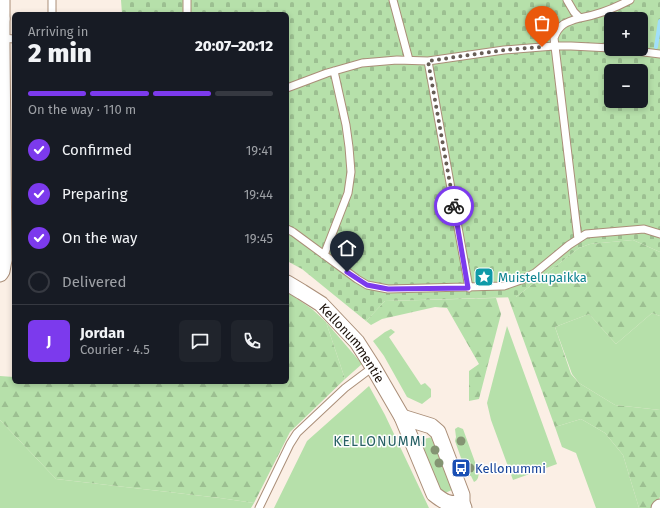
<!DOCTYPE html>
<meta charset="utf-8">
<style>
body{margin:0;font-family:"Fira Sans",sans-serif;background:#20242c;color:#f1f3f6;height:100vh;display:flex;flex-direction:column;font-size:15px;white-space:nowrap}
*{box-sizing:border-box;margin:0}
p{font-size:13px;color:#9ea1a6}
.icon{flex:none;width:22px;height:22px;fill:none;stroke:currentColor;stroke-width:2;stroke-linecap:round;stroke-linejoin:round}
.map{position:relative;flex:1;overflow:hidden}
.drawer{position:absolute;left:12px;top:12px;width:277px;height:372px;display:flex;flex-direction:column;background:#171b24;border-radius:6px;box-shadow:0 2px 6px #0003}
.drawer>*{flex:none}
.fabs{position:absolute;left:604px;top:12px;display:grid;gap:8px}
.fabs a{display:grid;place-items:center;width:44px;height:44px;border-radius:6px;background:#171b24;box-shadow:0 2px 6px #0003;font-size:20px}
.pin{position:absolute;display:grid;place-items:center;width:34px;height:34px;color:#fff;margin:-41px -17px;border-radius:50% 50% 50% 0;rotate:-45deg;box-shadow:0 0 4px #0007}
.pin .icon{rotate:45deg}
.courier{position:absolute;display:grid;place-items:center;width:40px;height:40px;margin:-20px;border:3px solid #7c3aed;border-radius:50%;background:#fff;color:#222;box-shadow:0 1px 5px #0007}
.headline em{font-style:normal;font-weight:800}
.headline div{display:flex;flex-direction:column-reverse}
.headline{display:flex;align-items:center;justify-content:space-between;height:68px;padding:0 16px}
h1{font-size:26px;font-weight:800;line-height:30px}
.bar{display:grid;grid-template-columns:repeat(4,1fr);gap:6px 4px;align-content:center;height:48px;padding:0 16px}
.bar i{height:5px;border-radius:3px;background:#363941}
.bar .selected{background:#7c3aed}
.bar p{grid-column:span 4}
.line{display:flex;align-items:center;gap:10px;padding:0 16px;border-top:1px solid #363941}
.line div{flex:1}
.round{display:grid;place-items:center;flex:none;width:42px;height:42px;border-radius:6px;background:#20242c}
ol{padding:0 16px;list-style:none}
li{display:flex;align-items:center;gap:12px;height:44px}
li p{margin-inline-start:auto}
li .icon{padding:4px;border-radius:50%;background:#7c3aed;color:#fff;stroke-width:4}
li:last-child{color:#9ea1a6}
li i{width:22px;height:22px;border:2px solid #363941;border-radius:50%}
.map>svg:first-child{display:block}
.grass{fill:#b6e0aa}
.forest{fill:url(#forest-firs)}
.cemetery{fill:url(#cemetery-stones);fill-rule:evenodd}
.lines{fill:none;stroke-linecap:round;stroke-linejoin:round}
.stream{stroke:#a0dffa;stroke-width:4}
.lane-casing{stroke:#aa8e78;stroke-width:9}
.street-casing{stroke:#aa8e78;stroke-width:17}
.lane{stroke:#fff;stroke-width:7}
.street{stroke:#fff;stroke-width:15}
.tree{fill:#849473}
.done{stroke:#675d55;stroke-width:4;stroke-dasharray:0 7.2}
.route{stroke:#7c3aed;stroke-width:5}
.labels{text-anchor:middle;dominant-baseline:central;stroke-width:3;stroke-linejoin:round;paint-order:stroke}
.culture-label{font-size:13px;fill:#0d838f;stroke:#fefefe;text-anchor:start}
.street-label{font-size:13px;fill:#180e07;stroke:#fefefe}
.transit-label{font-size:13px;fill:#164399;stroke:#fefefe;text-anchor:start}
.neighbourhood-label{font-size:14px;letter-spacing:1px;fill:#276165;stroke:#fefefe}
</style>
<div class="map">
<svg width="660" height="508" viewBox="0 0 660 508">
<defs>
<pattern id="forest-firs" width="22" height="20" patternUnits="userSpaceOnUse"><rect width="22" height="20" fill="#b6e0aa"/><path d="M5 1l3.5 6h-7zM16 11l3.5 6h-7z" fill="#9cbf91"/></pattern>
<pattern id="cemetery-stones" width="16" height="16" patternUnits="userSpaceOnUse"><rect width="16" height="16" fill="#b6e0aa"/><path d="M2 7V4a2 2 0 0 1 4 0v3zM10 15v-3a2 2 0 0 1 4 0v3z" fill="#9cbf91"/></pattern>
</defs>
<rect width="100%" height="100%" fill="#fbefe5"/>
<path class="grass" d="M652,313L660,316V410L615,405L579,383L572,374L555,327L589,314L616,344Z
M326,322L362,364L345,379Z
M507,326L557,464L513,480L491,420L487,403Z
M391,329L395,332L389,337L421,385L425,383L431,389V397L422,404L407,397L384,356L373,341L385,332Z
M369,386L385,415L429,508H274L307,441Z
M581,419L605,433L623,455L639,508H596L576,453L562,447L555,427Z
M0,420L56,479L220,498L254,503L251,508H0Z
M458,427L463,429L479,473C478,478 478,480 474,482L471,476L467,475L455,441L456,437L455,429Z
M432,437L453,483L452,490L445,493L435,484L420,451L424,439Z"/>
<path class="forest" d="M633,240L660,252V316L652,313L616,344L589,314L555,327L571,374L579,383L615,405L660,410V497L654,508H639L623,455L605,433L581,419L555,427L508,297H516L579,248L590,244Z
M287,292L312,309L326,322L345,379L290,432L254,503L220,498L56,479L0,420V376L14,377V382H287Z
M496,298L501,314L479,399L469,401V371L479,364L447,308L435,307L382,319L371,325L366,321L385,301Z"/>
<path class="cemetery" d="M121,0H660V252L633,240L590,244L579,248L516,297L385,301L366,321L302,269L287,261V14H122ZM611,19H641V49H611ZM611,71H641V101H611Z"/>
<g class="lines">
<path class="stream" d="M656,47L660,21"/>
<g class="lane-casing">
<path id="lane" d="M52,0V14
M187,0V14
M393,0L409,60
M567,0L574,12L580,18C597,15 615,8 630,0
M2,38L14,39
M620,49L660,54
M428,61L469,288
M287,88L327,73L362,63L397,60L428,61L504,50L554,46H571L611,48
M287,229L293,232L357,279L367,285L388,289L504,286L521,280L535,273L569,245L586,234L644,229L660,234
M578,239L554,38C559,24 566,22 580,18
M324,255L348,193L351,172L349,147L346,125L334,71
M259,508L290,444L297,433L345,388L373,367"/>
</g>
<g class="street-casing">
<g id="street">
<path d="M2,0V19"/>
<path d="M0,16L2,19V45L4,260L2,271L0,274"/>
<path id="s1" d="M287,283L302,292L321,304L357,342L373,367L402,417L434,494C444,502 449,505 462,503"/>
<path d="M402,417L431,426L438,432L462,495V503L464,508"/>
<path d="M659,508L660,507"/>
</g>
</g>
<use href="#lane" class="lane"/>
<use href="#street" class="street"/>
</g>
<g class="tree">
<circle cx="461" cy="441" r="4.5"/>
<circle cx="435" cy="450" r="4.5"/>
<circle cx="439" cy="463" r="4.5"/>
<circle cx="470" cy="468" r="4.5"/>
</g>
<g class="lines">
<path class="done" d="M454,206L428,61L504,50L542,47"/>
<path class="route" d="M347,272L367,285L388,289L468,288L454,206"/>
</g>
<defs>
<g id="sight-square" transform="scale(1)"><rect x="-9" y="-9" width="18" height="18" rx="4" fill="#0f9aa8" stroke="#fefefe"/><path d="M0-6L1.8-2.2L6-1.7L2.9 1.2L3.7 5.4L0 3.3L-3.7 5.4L-2.9 1.2L-6-1.7L-1.8-2.2Z" fill="#fff"/></g>
<g id="bus-square" transform="scale(1)"><rect x="-9" y="-9" width="18" height="18" rx="4" fill="#1a4fb4" stroke="#fefefe"/><path d="M-5-6H5V4H4V6H2V4H-2V6H-4V4H-5ZM-3.5-4V0h7V-4ZM-3.5 1.2v1.5H-2V1.2ZM2 1.2v1.5H3.5V1.2Z" fill="#fff"/></g>
</defs>
<g fill-rule="evenodd">
<use href="#sight-square" x="484" y="277"/>
<use href="#bus-square" x="461" y="468"/>
</g>
<g class="labels">
<g class="culture-label">
<text x="498" y="277">Muistelupaikka</text>
</g>
<g class="street-label">
<text stroke="none"><textPath href="#s1" startOffset="90">Kellonummentie</textPath></text>
</g>
<g class="transit-label">
<text x="475" y="468">Kellonummi</text>
</g>
<g class="neighbourhood-label">
<text x="380" y="441">KELLONUMMI</text>
</g>
</g>
</svg>
<div class="fabs">
<a>+</a>
<a>−</a>
</div>
<div class="pin" style="left:542px;top:47px;background:#ea580c"><svg class="icon" aria-label="bag" viewBox="0 0 24 24"><path d="M5 8h14l-1 12H6zM9 8a3 3 0 0 1 6 0"/></svg></div>
<div class="pin" style="left:347px;top:272px;background:#1f2937"><svg class="icon" aria-label="home" viewBox="0 0 24 24"><path d="M3 11l9-7 9 7M6 9v11h12V9"/></svg></div>
<div class="courier" style="left:454px;top:206px"><svg class="icon" aria-label="bike" viewBox="0 0 24 24"><circle cx="6" cy="16" r="4"/><circle cx="18" cy="16" r="4"/><path d="M6 16l4-8h5l3 8M10 8l3 8H6M13 5h3"/></svg></div>
<section class="drawer">
<div class="headline"><div><h1>2 min</h1><p>Arriving in</p></div><em>20:07–20:12</em></div>
<div class="bar"><i class="selected"></i><i class="selected"></i><i class="selected"></i><i></i><p>On the way · 110 m</p></div>
<ol>
<li><svg class="icon" aria-label="check" viewBox="0 0 24 24"><path d="M5 12l5 5 9-10"/></svg>Confirmed<p>19:41</p></li>
<li><svg class="icon" aria-label="check" viewBox="0 0 24 24"><path d="M5 12l5 5 9-10"/></svg>Preparing<p>19:44</p></li>
<li><svg class="icon" aria-label="check" viewBox="0 0 24 24"><path d="M5 12l5 5 9-10"/></svg>On the way<p>19:45</p></li>
<li><i></i>Delivered</li>
</ol>
<div class="line" style="height:72px"><b class="round" style="background:#7c3aed;color:#fff">J</b><div><b>Jordan</b><p>Courier · 4.5</p></div><a class="round"><svg class="icon" aria-label="chat" viewBox="0 0 24 24"><path d="M4 5h16v11H9l-5 4z"/></svg></a><a class="round"><svg class="icon" aria-label="phone" viewBox="0 0 24 24"><path d="M5 4h4l2 5-3 2q2 4 5 5l2-3 5 2v4C11 20 4 13 5 4z"/></svg></a></div>
</section>
</div>
